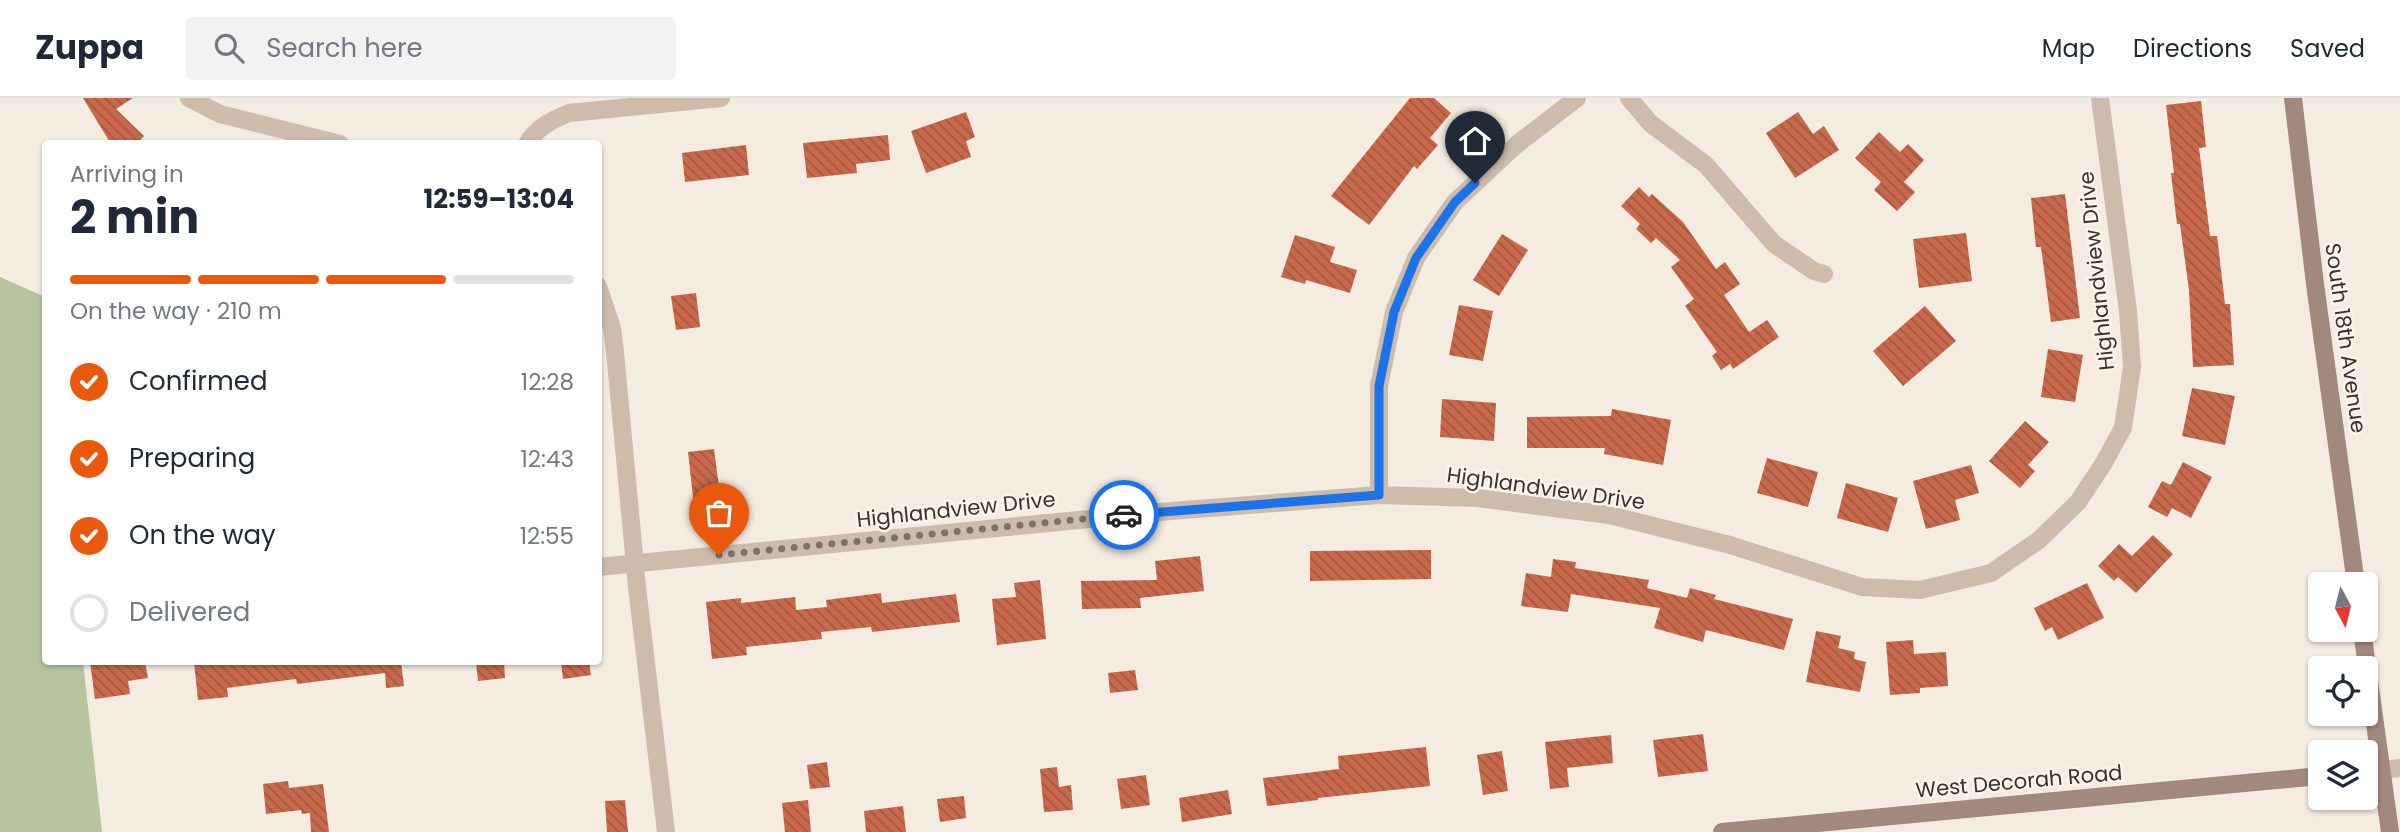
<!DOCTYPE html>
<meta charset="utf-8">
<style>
body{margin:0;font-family:Poppins,sans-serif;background:#f2f2f3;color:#1f2937;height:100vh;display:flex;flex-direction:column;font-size:26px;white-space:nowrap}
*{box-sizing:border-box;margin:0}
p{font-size:23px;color:#747a83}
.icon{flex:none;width:38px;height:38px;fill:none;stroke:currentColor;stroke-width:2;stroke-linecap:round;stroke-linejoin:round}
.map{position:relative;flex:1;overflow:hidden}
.drawer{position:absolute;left:42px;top:42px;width:560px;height:525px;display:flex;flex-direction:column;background:#fff;border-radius:7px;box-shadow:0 2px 5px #0004}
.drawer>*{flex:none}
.needle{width:46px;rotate:173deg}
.buttons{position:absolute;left:2308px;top:474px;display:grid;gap:14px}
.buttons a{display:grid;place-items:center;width:70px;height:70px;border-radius:7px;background:#fff;box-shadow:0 2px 5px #0004;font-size:35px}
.pin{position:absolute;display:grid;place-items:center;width:60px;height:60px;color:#fff;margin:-72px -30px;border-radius:50% 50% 50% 0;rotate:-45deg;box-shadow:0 0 7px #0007}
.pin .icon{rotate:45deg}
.courier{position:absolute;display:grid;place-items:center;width:70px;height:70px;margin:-35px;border:5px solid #1a73e8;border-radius:50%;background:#fff;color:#222;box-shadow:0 2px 9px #0007}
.summary em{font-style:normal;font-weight:700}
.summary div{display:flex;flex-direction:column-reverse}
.summary{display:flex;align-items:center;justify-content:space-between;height:119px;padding:0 28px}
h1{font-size:46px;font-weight:700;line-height:52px}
.bar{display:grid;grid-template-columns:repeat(4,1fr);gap:10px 7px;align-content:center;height:84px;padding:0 28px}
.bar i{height:9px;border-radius:5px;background:#e0e1e3}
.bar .active{background:#ea580c}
.bar p{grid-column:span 4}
ol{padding:0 28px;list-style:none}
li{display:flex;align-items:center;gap:21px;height:77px}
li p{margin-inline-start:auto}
li .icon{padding:7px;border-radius:50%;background:#ea580c;color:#fff;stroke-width:4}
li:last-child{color:#747a83}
li i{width:38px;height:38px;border:4px solid #e0e1e3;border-radius:50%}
header{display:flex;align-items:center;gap:42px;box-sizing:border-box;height:98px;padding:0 35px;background:#fff;border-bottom:2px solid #e0e1e3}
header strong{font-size:33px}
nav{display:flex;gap:38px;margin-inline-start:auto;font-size:24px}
.search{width:490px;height:63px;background:#f2f2f3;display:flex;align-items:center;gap:18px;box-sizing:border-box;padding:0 24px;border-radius:7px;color:#747a83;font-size:26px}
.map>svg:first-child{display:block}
.green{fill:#b8c4a0}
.building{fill:url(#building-back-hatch)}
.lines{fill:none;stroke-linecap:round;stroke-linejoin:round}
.street{stroke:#cdbbac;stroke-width:18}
.secondary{stroke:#a18a7d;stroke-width:18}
.done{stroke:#7c716b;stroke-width:7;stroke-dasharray:0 12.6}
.route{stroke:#1a73e8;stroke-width:9}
.labels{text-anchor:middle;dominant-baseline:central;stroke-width:5;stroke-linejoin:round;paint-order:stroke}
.street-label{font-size:21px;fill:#3b302b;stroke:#fbf5ee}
</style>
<header>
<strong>Zuppa</strong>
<div class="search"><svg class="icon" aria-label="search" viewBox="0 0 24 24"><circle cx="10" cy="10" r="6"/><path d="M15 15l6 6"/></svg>Search here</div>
<nav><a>Map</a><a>Directions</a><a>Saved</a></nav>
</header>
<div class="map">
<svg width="2400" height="734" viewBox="0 0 2400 734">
<defs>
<pattern id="building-back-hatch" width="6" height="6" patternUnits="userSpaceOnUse" patternTransform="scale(1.75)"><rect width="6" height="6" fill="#c8694b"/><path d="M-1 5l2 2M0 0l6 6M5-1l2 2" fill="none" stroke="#a4573f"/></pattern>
</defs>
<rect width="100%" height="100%" fill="#f4ebe1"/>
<path class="green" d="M0,179L45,199L46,564H83L102,734H0Z"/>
<path class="building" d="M83,0H133L116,11L144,38L137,46H111Z
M1410,0H1434L1451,15L1430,40L1438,47L1417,71L1414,68L1369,127L1331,98Z
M2201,3L2206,49L2199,50L2210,138H2217L2225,206H2230L2234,267L2193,269L2189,192L2180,126H2177L2171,75H2174L2166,7Z
M966,14L975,39L966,43L971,59L926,75L911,33Z
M1798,14L1813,36L1824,28L1839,52L1795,80L1766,35Z
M1879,34L1900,54L1908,46L1924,62L1904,84L1915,94L1897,113L1874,92L1881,84L1855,60Z
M888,37L890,62L856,66L857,75L807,80L803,45Z
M746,47L749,77L685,84L682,55Z
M1639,89L1649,99L1652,96L1683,124L1716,171L1725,164L1740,186L1724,197L1749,234L1767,222L1779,239L1733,271L1730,266L1721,272L1712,258L1717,254L1685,208L1694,201L1671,169L1680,162L1656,140L1651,145L1636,131L1640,126L1621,108Z
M2065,96L2080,220L2051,224L2041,149H2036L2031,100Z
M1966,135L1972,183L1919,190L1913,141Z
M1502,136L1528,152L1499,198L1473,182Z
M1295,137L1335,149L1330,164L1357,172L1350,195L1306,182L1305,186L1281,179Z
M696,195L700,229L676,232L671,198Z
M1459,207L1493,213L1483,263L1449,257Z
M1925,208L1956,243L1903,288L1873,253Z
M2048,251L2083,257L2075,304L2041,299Z
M2192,290L2235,298L2225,347L2182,338Z
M1442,301L1496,305L1494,343L1440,339Z
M1612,311L1671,322L1663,367L1604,356L1605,350H1527V319L1611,318Z
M2025,323L2049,344L2028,367L2035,373L2020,390L1989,363Z
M714,351L721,404L694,408L688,354Z
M1767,360L1818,374L1808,409L1757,395Z
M2183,364L2212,379L2191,420L2172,410L2167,419L2148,409L2162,383L2171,387Z
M1971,367L1979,395L1955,402L1960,422L1926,431L1913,383Z
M1846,385L1898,400L1888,434L1837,420Z
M2153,437L2173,456L2136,495L2118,479L2114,483L2098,468L2119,446L2132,458Z
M1431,452V481L1310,483V453Z
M1200,458L1204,493L1140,500L1141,510L1082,511L1081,483L1157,482L1155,463Z
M1553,461L1576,464L1575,470L1649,482L1647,490L1687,500L1690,490L1716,497L1714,501L1793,521L1784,552L1706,532L1703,544L1654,530L1660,510L1571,496L1568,514L1521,508L1526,475L1551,479Z
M1040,482L1046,541L997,547L992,501L1016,499L1014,485Z
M2087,485L2104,520L2058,542L2052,529L2045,533L2034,510Z
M881,495L882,505L956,496L960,524L872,534L871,529L821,534L822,541L746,549L747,557L712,561L706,504L741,500V505L795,499L796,512L827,509L826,502Z
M1816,533L1841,538L1838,550L1855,554L1854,561L1866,564L1860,594L1806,584Z
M1913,542L1914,556L1946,554L1948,588L1920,590V595L1890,597L1886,544Z
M90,564H145L148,580L128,583L130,596L95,601Z
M194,564H401L404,588L386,590L385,575L297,586L296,581L227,590L228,599L198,602Z
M476,564H504L505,580L478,583Z
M561,564H589L591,577L563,581Z
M1135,572L1138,592L1110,595L1108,575Z
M1703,636L1708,673L1658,679L1653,642Z
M1611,637L1613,665L1567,670L1569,689L1550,691L1545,644Z
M1426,649L1430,688L1318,700V702L1267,708L1263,680L1339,671L1338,658Z
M1502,653L1508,693L1483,697L1477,657Z
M827,664L830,689L810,691L807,667Z
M1057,669L1059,689L1071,687L1073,712L1044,714L1040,671Z
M1146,677L1150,707L1121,711L1117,681Z
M288,683L289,690L323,686L329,734H311L310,715L302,716L301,712L266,716L263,686Z
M1228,692L1232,716L1182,724L1179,700Z
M964,698L966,720L940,724L937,701Z
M625,702L628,734H607L605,703Z
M808,702L811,734H785L782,705Z
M903,708L906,734H866L864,713Z"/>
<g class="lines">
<path class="street" d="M189,0L220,16L340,46
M1629,0L1650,25L1706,67L1774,146L1814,173L1824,176
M527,46C537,29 552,22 569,15L721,0
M598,188L612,230L615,254L637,489L666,734
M1379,397V288L1394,214L1416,160L1455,104L1516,47L1577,0
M598,469L1171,413L1379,397L1477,400L1609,417L1730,447L1862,489L1920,492L1991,475L2039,442L2078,404L2102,368L2123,330L2132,269L2128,213L2100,0
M2381,672L2400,670"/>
<path class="secondary" d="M2293,0L2315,186L2356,486
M2362,532L2390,734
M1722,734L2320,678"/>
</g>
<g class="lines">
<path class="done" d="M719,457L1124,417"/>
<path class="route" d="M1124,417L1379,397V288L1394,214L1416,160L1455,104L1475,85"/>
</g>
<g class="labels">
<g class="street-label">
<text transform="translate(2096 173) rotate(-96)">Highlandview Drive</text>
<text transform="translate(2346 240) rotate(82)">South 18th Avenue</text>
<text transform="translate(1546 390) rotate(8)">Highlandview Drive</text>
<text transform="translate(956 411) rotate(-6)">Highlandview Drive</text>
<text transform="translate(2019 683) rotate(-5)">West Decorah Road</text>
</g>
</g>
</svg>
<div class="buttons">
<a><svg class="needle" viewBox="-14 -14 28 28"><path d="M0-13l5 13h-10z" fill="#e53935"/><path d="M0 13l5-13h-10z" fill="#747a83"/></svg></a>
<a><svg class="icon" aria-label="locate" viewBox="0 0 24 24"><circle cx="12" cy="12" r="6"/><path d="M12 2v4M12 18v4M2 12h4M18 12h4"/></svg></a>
<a><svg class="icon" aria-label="layers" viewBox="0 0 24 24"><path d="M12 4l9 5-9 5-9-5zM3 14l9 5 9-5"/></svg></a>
</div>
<div class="pin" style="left:719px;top:457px;background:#ea580c"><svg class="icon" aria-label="bag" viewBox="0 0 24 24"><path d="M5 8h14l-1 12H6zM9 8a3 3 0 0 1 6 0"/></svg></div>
<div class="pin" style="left:1475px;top:85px;background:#1f2937"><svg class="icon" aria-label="home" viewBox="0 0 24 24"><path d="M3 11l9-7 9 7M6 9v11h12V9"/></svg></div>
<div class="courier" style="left:1124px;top:417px"><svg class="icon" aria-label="car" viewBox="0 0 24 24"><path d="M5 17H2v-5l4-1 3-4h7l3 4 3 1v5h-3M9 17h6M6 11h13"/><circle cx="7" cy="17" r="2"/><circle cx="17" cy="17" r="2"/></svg></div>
<section class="drawer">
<div class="summary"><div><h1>2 min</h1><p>Arriving in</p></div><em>12:59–13:04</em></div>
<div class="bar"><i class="active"></i><i class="active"></i><i class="active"></i><i></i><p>On the way · 210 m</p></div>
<ol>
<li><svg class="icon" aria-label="check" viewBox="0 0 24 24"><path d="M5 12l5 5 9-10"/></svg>Confirmed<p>12:28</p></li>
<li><svg class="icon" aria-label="check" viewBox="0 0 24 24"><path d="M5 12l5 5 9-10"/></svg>Preparing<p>12:43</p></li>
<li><svg class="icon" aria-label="check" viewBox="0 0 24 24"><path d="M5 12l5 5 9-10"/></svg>On the way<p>12:55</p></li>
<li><i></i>Delivered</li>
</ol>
</section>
</div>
